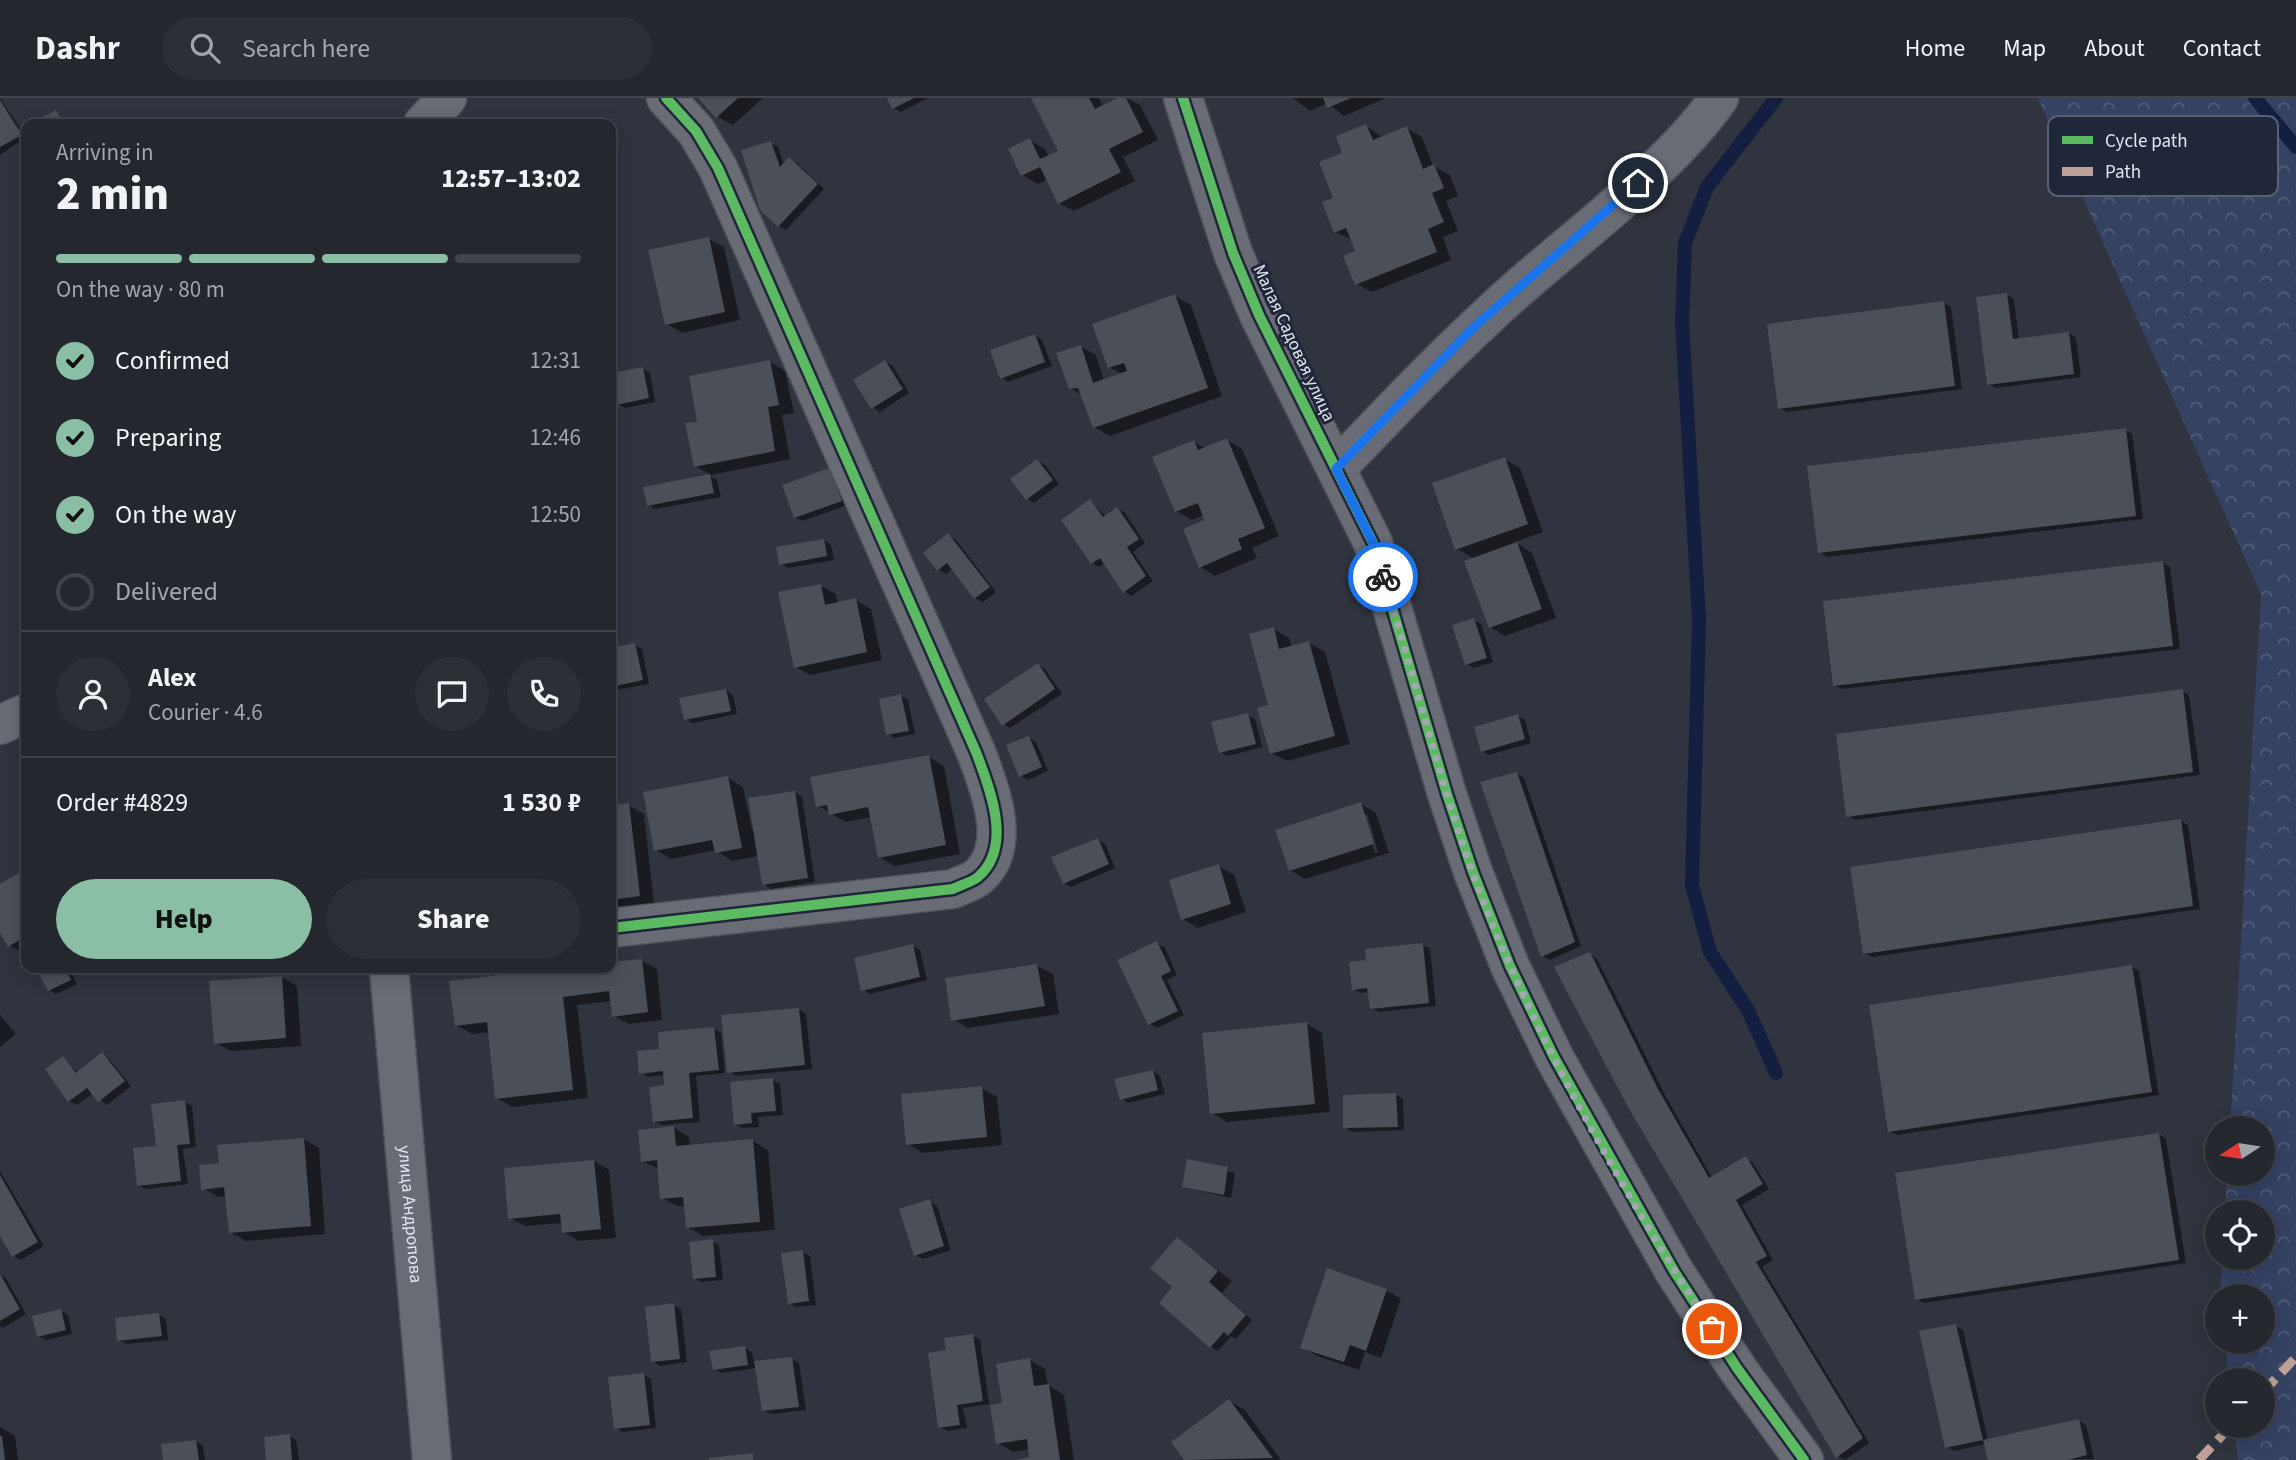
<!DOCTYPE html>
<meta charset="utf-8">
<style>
body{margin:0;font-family:"Source Sans 3",sans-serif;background:#2c2f36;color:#f1f3f6;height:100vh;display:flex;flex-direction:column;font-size:26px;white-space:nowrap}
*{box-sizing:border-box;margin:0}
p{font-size:23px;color:#a3a5aa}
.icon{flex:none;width:38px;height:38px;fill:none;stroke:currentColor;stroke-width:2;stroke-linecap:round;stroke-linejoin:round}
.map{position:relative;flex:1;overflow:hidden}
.drawer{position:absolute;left:21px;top:21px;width:595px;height:854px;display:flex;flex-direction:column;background:#24272e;border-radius:14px;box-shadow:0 4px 18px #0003,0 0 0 2px #41444a}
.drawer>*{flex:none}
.needle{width:46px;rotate:258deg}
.controls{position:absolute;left:2205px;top:1018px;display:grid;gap:14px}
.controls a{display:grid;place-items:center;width:70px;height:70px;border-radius:50%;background:#24272e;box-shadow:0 4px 18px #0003,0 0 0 2px #41444a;font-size:35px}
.pin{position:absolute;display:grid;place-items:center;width:60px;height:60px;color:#fff;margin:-30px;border:4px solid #fff;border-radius:50%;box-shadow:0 2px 7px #0007}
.courier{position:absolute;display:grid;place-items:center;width:70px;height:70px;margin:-35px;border:5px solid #1a73e8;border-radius:50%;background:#fff;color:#222;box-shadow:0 2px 9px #0007}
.summary em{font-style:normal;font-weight:800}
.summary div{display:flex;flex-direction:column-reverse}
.summary{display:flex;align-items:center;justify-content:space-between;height:119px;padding:0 35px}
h1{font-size:46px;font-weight:800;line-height:52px}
.bar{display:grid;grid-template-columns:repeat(4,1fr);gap:10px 7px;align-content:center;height:84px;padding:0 35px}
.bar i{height:9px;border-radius:5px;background:#41444a}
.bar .current{background:#8abfa5}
.bar p{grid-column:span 4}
.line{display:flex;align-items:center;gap:18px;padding:0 35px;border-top:2px solid #41444a}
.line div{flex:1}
.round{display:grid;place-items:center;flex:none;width:74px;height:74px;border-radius:37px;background:#2c2f36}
ol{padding:0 35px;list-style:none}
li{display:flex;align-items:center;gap:21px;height:77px}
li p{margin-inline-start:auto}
li .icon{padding:7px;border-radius:50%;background:#8abfa5;color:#111;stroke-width:4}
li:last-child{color:#a3a5aa}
li i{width:38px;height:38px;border:4px solid #41444a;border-radius:50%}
.primary-button{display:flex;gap:14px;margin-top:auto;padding:14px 35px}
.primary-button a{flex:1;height:80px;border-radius:42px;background:#8abfa5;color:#111;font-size:28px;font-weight:800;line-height:80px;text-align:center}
.primary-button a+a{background:#2c2f36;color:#f1f3f6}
header{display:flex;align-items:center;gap:42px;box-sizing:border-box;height:98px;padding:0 35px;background:#24272e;border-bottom:2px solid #41444a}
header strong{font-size:33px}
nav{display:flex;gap:38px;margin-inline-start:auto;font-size:24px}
.search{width:490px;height:63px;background:#2c2f36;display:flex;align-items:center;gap:18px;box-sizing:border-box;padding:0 24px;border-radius:38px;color:#a3a5aa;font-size:26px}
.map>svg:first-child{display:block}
.forest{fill:url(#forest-crowns)}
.shadow{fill:#0007;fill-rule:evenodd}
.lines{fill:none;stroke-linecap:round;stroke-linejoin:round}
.stream{stroke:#131e41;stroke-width:14}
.building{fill:#4b4f58}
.minor-casing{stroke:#4d515a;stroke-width:41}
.minor{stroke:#696c75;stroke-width:38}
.quiet{stroke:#bda197;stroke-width:9;stroke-dasharray:18 9;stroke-linecap:butt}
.cycleway-casing{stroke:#20273a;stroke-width:15}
.cycleway{stroke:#5cba63;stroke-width:10}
.done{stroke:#a2a7b2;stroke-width:7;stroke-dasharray:0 12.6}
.route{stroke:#1a73e8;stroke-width:9}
.labels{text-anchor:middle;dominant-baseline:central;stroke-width:6;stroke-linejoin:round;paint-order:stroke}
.street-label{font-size:18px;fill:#dfe5f1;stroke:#20273a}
.key{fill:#20273a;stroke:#596071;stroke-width:2}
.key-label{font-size:19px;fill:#dfe5f1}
</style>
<header>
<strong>Dashr</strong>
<div class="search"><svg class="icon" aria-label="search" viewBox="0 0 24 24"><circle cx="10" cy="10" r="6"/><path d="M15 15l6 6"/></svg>Search here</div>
<nav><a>Home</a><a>Map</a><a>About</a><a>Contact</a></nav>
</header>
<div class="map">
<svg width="2296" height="1362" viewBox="0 0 2296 1362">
<defs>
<pattern id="forest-crowns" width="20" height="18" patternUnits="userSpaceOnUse" patternTransform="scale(1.75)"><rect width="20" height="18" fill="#354262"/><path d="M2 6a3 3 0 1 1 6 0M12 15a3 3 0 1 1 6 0" fill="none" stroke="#525d79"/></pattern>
</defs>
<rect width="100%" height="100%" fill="#30343e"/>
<path class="forest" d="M2038,0H2296V1362H2238L2234,1328H2263V1283H2229L2225,1244H2263V1199H2220L2222,1160H2263V1115H2225L2227,1076H2263V1031H2230L2261,496Z"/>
<path class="shadow" d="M0,0L26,39L0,57Z
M701,0H763L733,27L718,19Z
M889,0H928L901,14L894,10Z
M1033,0H1099L1103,9L1127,0L1140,7L1158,42L1123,59L1135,83L1074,113L1059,105L1047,81L1038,86L1022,77L1030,42L1045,51L1049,59L1060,54Z
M1293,0H1386L1344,18L1327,5L1310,13Z
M56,14L68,26H34Z
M1366,28L1383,40L1406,30L1422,39L1433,68L1450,77L1458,98L1446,103L1458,133L1443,139L1451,162L1372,194L1357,186V154L1353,142L1335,134V101L1344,55Z
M771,45L778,49L784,67L789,61L797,65L824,91L786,132L779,128Z
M709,141L724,149L740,222L682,235L667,226Z
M2007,197L2014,201L2019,242L2069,235L2076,240L2081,279L1996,290L1989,286Z
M1175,198L1191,207L1222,298L1110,338L1094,329L1082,297L1070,290L1080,248L1096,257L1104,283L1122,276L1109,269Z
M1943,205L1951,209L1962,291L1787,314L1779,310Z
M1035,237L1042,242L1052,268L1008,284L1001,279Z
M770,264L785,273L794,315L782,317L790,361L711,377L695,368L699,325Z
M885,264L893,268L909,295L880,314L872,309Z
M643,271L650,275L655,304L625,310L618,306Z
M2125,332L2132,336L2143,421L1827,459L1820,454Z
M1227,342L1242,351L1279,438L1252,450L1257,460L1215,478L1200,469L1207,423L1204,417L1192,422L1176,413L1194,344L1206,351Z
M1504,361L1520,370L1543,434L1515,444L1532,455L1556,520L1505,538L1490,529L1475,461L1457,451Z
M1038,363L1045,367L1059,386L1034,405L1027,401Z
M829,372L836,376L848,407L802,423L795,419Z
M710,378L717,382L721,399L655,411L648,407Z
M1091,403L1106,419L1118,411L1125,415L1145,445L1133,454L1153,483L1131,498L1124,493L1105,465L1099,469L1092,465Z
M949,437L956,442L996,494L983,504L975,500L953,470L946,476L938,471Z
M824,442L831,447L834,462L788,470L781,466Z
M2163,465L2170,469L2180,551L1842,591L1834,587Z
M821,488L836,496L838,506L856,502L871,511L882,562L810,577L795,569Z
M1473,522L1481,526L1493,564L1474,570L1467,566Z
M1274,531L1289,540L1292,550L1309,545L1325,554L1350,646L1287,663L1271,655Z
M635,547L642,551L649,586L611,593V552Z
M1038,567L1045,571L1062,596L1010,630L1003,626Z
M725,592L733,597L737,616L693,625L686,621Z
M2182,593L2189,597L2200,677L1855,722L1848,717Z
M901,598L908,602L915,636L895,640L888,636Z
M1247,617L1255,621L1262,649L1228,658L1220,654Z
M1518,618L1525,622L1531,645L1489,657L1482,653Z
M1029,640L1036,644L1048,673L1028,682L1021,678Z
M929,659L944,668L960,756L895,768L879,759L872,719L846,724L818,708Z
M1517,675L1524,680L1581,848L1550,862L1542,858Z
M728,680L743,689L752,732L795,694L802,699L815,784L771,791L764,786L759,758L732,763L716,752L671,761L656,752Z
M1361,706L1376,715L1389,755L1305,781L1290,772ZM1363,716H1367L1378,754L1375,755Z
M628,707L644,716L654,806L611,812V709Z
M2180,722L2188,727L2200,811L1872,859L1865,855Z
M1098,742L1105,746L1115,770L1071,789L1064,785Z
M1218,768L1234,777L1246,814L1198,830L1183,821Z
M26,773V856H25L10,848L0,832V789Z
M1157,845L1165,850L1177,877L1167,882L1184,917L1157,930L1150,926Z
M912,847L920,852L927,882L870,896L863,891Z
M1423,847L1430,851L1436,908L1379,914L1372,910L1370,894L1361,895L1354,891Z
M1590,856L1597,861L1665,997L1712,1080L1746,1060L1753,1065L1769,1091L1742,1107L1773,1162L1762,1169L1869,1345L1845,1362L1837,1358Z
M641,862L657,871L662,922L629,926L614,918L612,903L577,907L588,1000L512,1009L497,1000L490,934L472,936L456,927L451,884L578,870H611V866Z
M1037,868L1053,876L1059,916L968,930L953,921Z
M2132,869L2139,873L2159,997L1897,1037L1889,1033Z
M38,870H69L77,886L56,896L49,892Z
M273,870H322V875L281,877Z
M281,879L297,888L301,948L231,953L215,945Z
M799,911L806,916L812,971L736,978L729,974Z
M0,917L16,936L0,949Z
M1307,926L1322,935L1330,1014L1227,1024L1212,1015Z
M714,931L721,935L725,975L696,978L700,1024L662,1027L654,1023L666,989L665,977L648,979L641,974L661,952Z
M102,956L109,961L131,988L107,1007L93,995L77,1007L69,1003L63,960L78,975Z
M1153,973L1160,978L1165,996L1128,1005L1121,1000Z
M772,982L780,986L783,1017L758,1019L759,1029L742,1030L735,1026Z
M981,990L997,999L1002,1047L923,1055L908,1046Z
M1396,997L1403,1001L1404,1032L1352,1034L1345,1029Z
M185,1004L192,1008L196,1049L183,1051L188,1086L146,1091L138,1087Z
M674,1030L689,1039L690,1048L753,1043L768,1052L775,1132L703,1138L687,1129L685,1108H677L662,1100L659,1071L642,1063Z
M2159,1036L2166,1041L2186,1165L1924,1205L1916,1201Z
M303,1041L319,1050L325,1136L246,1143L230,1134L227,1098L218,1099L203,1090L220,1067Z
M594,1063L609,1072L616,1140L579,1143L564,1134L563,1125L525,1128L510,1120Z
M1188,1063L1235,1075L1231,1100L1184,1089Z
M0,1073L44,1148L21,1162L14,1158L0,1135Z
M929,1103L937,1108L951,1152L923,1161L915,1157Z
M1178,1141L1232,1183L1222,1195L1252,1222L1236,1241L1231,1238L1218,1253L1211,1249L1175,1189Z
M712,1143L719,1147L723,1182L701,1184L694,1180Z
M803,1154L810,1158L816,1207L796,1209L789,1205Z
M0,1177L6,1180L26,1216L3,1230L0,1228Z
M1386,1192L1401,1201L1381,1260L1365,1254L1359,1272L1317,1258L1302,1249Z
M673,1207L681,1211L687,1264L660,1268L653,1263Z
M61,1213L68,1217L72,1236L46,1242L39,1238Z
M159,1217L166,1221L168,1242L126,1246L119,1242Z
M1955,1228L1963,1232L1988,1342L2079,1323L2086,1327L2094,1361L1989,1362L1985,1346L1954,1353L1947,1349Z
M973,1238L980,1242L989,1306L963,1310L967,1330L947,1333L940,1329L948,1253Z
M744,1250L752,1254L754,1265L791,1261L799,1265L806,1312L771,1316L763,1312L757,1270L722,1275L714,1271Z
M1030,1262L1045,1271L1048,1287L1064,1297L1074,1362H1018L1031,1360L1030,1351L1013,1354L998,1345L1004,1306Z
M644,1277L651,1281L656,1330L623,1334L616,1329Z
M1229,1303L1245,1312L1281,1362H1186L1173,1345Z
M0,1329L15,1338L18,1362H0Z
M289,1338L296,1342L299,1362H268Z
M196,1343L203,1348L205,1362H165Z"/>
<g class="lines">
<path class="stream" d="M2255,0L2296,49
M1776,975L1748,912L1710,854L1692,787L1699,522L1682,224L1685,145L1707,89L1776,0"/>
</g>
<path class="building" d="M698,0H738L716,20Z
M887,0H914L892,11Z
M1031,0H1089L1095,11L1117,0H1126L1143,34L1109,51L1121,74L1058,106L1040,69L1021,78L1008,51L1030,40L1040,61L1058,53Z
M1323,0H1351L1327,10Z
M0,2L22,37L0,49Z
M56,12L64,26H30Z
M1366,26L1373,42L1407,28L1423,71L1434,66L1444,90L1432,95L1444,124L1428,131L1437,154L1355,187L1343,158L1355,153L1346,130L1334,135L1322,104L1333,100L1319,64L1342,55L1336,38Z
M771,43L780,69L789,59L818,86L778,129L760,112L741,52Z
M709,139L725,214L665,227L648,152Z
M2007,195L2013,241L2069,234L2074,276L1987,287L1976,199Z
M1175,196L1208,290L1093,330L1078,290L1069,291L1056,255L1081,247L1093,285L1127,273L1124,265L1108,270L1092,226Z
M1944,203L1955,288L1778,311L1767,226Z
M1035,236L1045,264L1000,281L990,252Z
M770,262L779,307L768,309L775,353L694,369L685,325L697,324L689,278Z
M885,262L903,291L871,311L853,282Z
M643,269L649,300L616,307L611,275Z
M2126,330L2136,418L1818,455L1807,368Z
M1227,340L1265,430L1238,441L1242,451L1199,470L1183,431L1204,422L1198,405L1175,414L1152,359L1194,342L1198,352Z
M1505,359L1528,426L1455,452L1432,385Z
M1037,361L1053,382L1026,402L1010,381Z
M829,370L842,403L794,420L782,387Z
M710,376L714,395L647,408L643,389Z
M1090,401L1103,419L1117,409L1139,441L1127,449L1146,478L1123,495L1100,460L1091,466L1061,422Z
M948,435L990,489L974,501L947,465L937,473L923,455Z
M824,441L827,458L779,467L776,449Z
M1517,444L1542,511L1489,530L1464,463Z
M2163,463L2173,548L1833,588L1823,503Z
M821,486L825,507L856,500L867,554L794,570L778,494Z
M1474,520L1487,560L1465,567L1452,527Z
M1274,529L1279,551L1309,543L1335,638L1270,656L1257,610L1268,607L1249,536Z
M635,545L643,582L611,589V550Z
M1038,565L1055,591L1002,628L984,601Z
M726,591L731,613L684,622L679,600Z
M2183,591L2193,674L1846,719L1836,636Z
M901,596L909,633L886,637L879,601Z
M1248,615L1256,646L1219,655L1211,624Z
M1518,616L1525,641L1481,654L1474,629Z
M1029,638L1042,669L1019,679L1006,647Z
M929,657L946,747L878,760L868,709L829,717L827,707L816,709L810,679Z
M1517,674L1575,844L1541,859L1480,684Z
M728,678L742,750L715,755L712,742L654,753L643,694Z
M795,693L808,780L762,787L748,700Z
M1361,704L1374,746L1289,773L1275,732Z
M629,705L640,798L611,802V707Z
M2181,721L2193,808L1863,856L1850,769Z
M1098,740L1109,766L1063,786L1051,759Z
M1219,766L1231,806L1181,822L1169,782Z
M26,771V838L8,849L0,835V786Z
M1157,843L1171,873L1161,878L1178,913L1148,927L1117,862Z
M1423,845L1429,905L1370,911L1367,890L1352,892L1349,864L1366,862L1365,851Z
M913,846L920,879L861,893L854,860Z
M1590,854L1658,991L1709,1080L1746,1058L1763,1086L1736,1102L1767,1158L1756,1164L1863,1340L1836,1360L1628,1009L1554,869Z
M642,861L648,914L612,919L609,893L563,899L573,992L495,1001L487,924L455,928L449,883L562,870H611V864Z
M1037,866L1045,908L951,923L945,880Z
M2132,867L2152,994L1888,1034L1869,907Z
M36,870H65L71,882L48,893Z
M271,870H307V872L272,874Z
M282,878L286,940L214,946L209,883Z
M799,910L805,967L727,975L721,917Z
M1307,924L1315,1006L1210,1016L1202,935Z
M714,929L719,972L689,975L693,1020L653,1024L649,989L664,987L663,973L639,976L637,953L659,951L658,934Z
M102,954L125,983L98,1004L87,990L68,1004L45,971L63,958L76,975Z
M1153,972L1158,992L1120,1002L1114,981Z
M773,980L776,1013L751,1015L752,1025L734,1027L730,984Z
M982,988L987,1039L906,1047L901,996Z
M1396,995L1398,1029L1343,1030V997Z
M185,1002L190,1046L177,1047L181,1083L137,1088L133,1050L156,1048L151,1006Z
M674,1028L676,1048L753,1041L760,1124L686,1130L683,1099L660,1101L657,1062L641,1064L638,1032Z
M2159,1035L2179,1162L1915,1202L1895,1075Z
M304,1040L311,1128L229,1135L224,1089L201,1092L199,1067L219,1065L217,1047Z
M1187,1061L1228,1069L1224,1097L1182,1089Z
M594,1062L601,1131L562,1135L560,1116L508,1121L504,1070Z
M0,1077L38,1144L12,1159L0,1138Z
M930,1101L944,1148L914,1158L899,1111Z
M1177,1139L1218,1173L1209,1184L1246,1217L1228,1238L1224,1234L1210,1250L1159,1205L1172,1189L1150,1170Z
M713,1141L716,1179L693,1181L689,1144Z
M803,1152L809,1203L788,1206L781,1155Z
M1327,1170L1387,1191L1366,1253L1350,1247L1344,1264L1300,1250Z
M0,1176L20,1211L0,1223Z
M674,1205L680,1261L651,1264L645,1209Z
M61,1211L66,1232L37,1239L32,1218Z
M159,1215L162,1238L117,1243L115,1220Z
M1956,1226L1983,1342L1945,1350L1919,1233Z
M973,1236L983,1303L957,1307L960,1327L938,1330L928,1255L946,1252L944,1240Z
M745,1248L748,1267L713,1272L709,1253Z
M792,1259L799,1309L762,1313L754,1263Z
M1030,1260L1034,1288L1049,1286L1060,1362H1017L1029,1359L1027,1341L996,1346L990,1307L1002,1305L996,1266Z
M644,1275L650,1327L614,1331L608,1279Z
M1229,1301L1273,1360L1184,1362L1171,1344Z
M2079,1321L2087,1357L2068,1362H1988L1983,1342Z
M290,1336L292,1362H266L264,1339Z
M0,1338H2L5,1362H0Z
M196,1342L199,1362H163L161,1346Z
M753,1355V1362H709V1360Z"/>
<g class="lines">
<g class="minor-casing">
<g id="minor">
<path d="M1183,0L1233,155L1259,217L1373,445L1447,696L1473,774L1510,868L1554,959L1674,1173L1737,1270L1804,1362"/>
<path d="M423,26L447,0"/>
<path d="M1336,371C1397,307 1456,245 1522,187C1584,133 1673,66 1719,0"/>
<path d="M0,627L26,615"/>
<path d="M611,830L953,791C961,787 972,784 978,779C1014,748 989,689 976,654L718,70L696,33L666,0"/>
<path id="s1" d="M389,870L432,1362"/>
</g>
</g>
<use href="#minor" class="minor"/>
<path class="quiet" d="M2263,1294L2296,1259
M2199,1362L2231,1328"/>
<g class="cycleway-casing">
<path id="cycleway" d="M1183,0L1233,155L1259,217L1373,445L1447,696L1473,774L1510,868L1554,959L1674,1173L1737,1270L1804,1362
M611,830L953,791C961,787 972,784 978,779C1014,748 989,689 976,654L718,70L696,33L666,0"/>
</g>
<use href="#cycleway" class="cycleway"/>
</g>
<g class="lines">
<path class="done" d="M1383,479C1414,577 1438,676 1472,773C1529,931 1621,1091 1712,1231"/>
<path class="route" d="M1383,479L1373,445L1336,371L1473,230L1638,85"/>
</g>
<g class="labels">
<g class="street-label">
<text transform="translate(1294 245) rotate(65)">Малая Садовая улица</text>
<text stroke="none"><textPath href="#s1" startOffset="247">улица Андропова</textPath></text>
</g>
</g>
<rect x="2048" y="18" width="230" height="80" rx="10" class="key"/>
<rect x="2062" y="38" width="31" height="8" fill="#5cba63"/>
<rect x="2062" y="69" width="31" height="9" fill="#bda197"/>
<g class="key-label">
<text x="2105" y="49">Cycle path</text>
<text x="2105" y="80">Path</text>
</g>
</svg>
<div class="controls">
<a><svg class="needle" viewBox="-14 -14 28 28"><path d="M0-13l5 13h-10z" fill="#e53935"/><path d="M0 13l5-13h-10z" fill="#a3a5aa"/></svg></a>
<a><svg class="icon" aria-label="locate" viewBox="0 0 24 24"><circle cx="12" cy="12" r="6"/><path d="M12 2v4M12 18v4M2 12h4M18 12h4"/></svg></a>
<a>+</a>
<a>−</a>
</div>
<div class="pin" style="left:1712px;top:1231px;background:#ea580c"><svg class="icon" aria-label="bag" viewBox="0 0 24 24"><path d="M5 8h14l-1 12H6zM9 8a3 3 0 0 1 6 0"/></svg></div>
<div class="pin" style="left:1638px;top:85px;background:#1f2937"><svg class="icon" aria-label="home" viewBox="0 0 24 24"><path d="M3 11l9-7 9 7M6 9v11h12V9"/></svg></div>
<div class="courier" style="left:1383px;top:479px"><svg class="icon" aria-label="bike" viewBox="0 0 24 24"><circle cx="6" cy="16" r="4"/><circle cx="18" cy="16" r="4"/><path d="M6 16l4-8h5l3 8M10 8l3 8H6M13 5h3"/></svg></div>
<section class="drawer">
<div class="summary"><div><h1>2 min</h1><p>Arriving in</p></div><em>12:57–13:02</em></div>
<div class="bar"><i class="current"></i><i class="current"></i><i class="current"></i><i></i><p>On the way · 80 m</p></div>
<ol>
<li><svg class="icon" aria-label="check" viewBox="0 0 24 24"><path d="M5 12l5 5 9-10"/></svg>Confirmed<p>12:31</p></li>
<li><svg class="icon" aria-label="check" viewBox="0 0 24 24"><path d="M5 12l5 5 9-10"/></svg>Preparing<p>12:46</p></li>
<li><svg class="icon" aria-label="check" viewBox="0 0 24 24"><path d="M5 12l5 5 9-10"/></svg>On the way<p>12:50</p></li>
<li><i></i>Delivered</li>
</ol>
<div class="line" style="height:126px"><a class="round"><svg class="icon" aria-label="person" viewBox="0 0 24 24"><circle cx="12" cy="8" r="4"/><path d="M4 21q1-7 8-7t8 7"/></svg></a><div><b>Alex</b><p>Courier · 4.6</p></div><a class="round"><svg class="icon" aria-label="chat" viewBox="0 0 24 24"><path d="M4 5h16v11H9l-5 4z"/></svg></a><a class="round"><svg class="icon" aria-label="phone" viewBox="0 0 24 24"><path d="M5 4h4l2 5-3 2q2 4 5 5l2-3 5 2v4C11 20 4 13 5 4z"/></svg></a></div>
<div class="line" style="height:91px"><div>Order #4829</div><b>1 530 ₽</b></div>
<div class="primary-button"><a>Help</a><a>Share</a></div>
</section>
</div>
